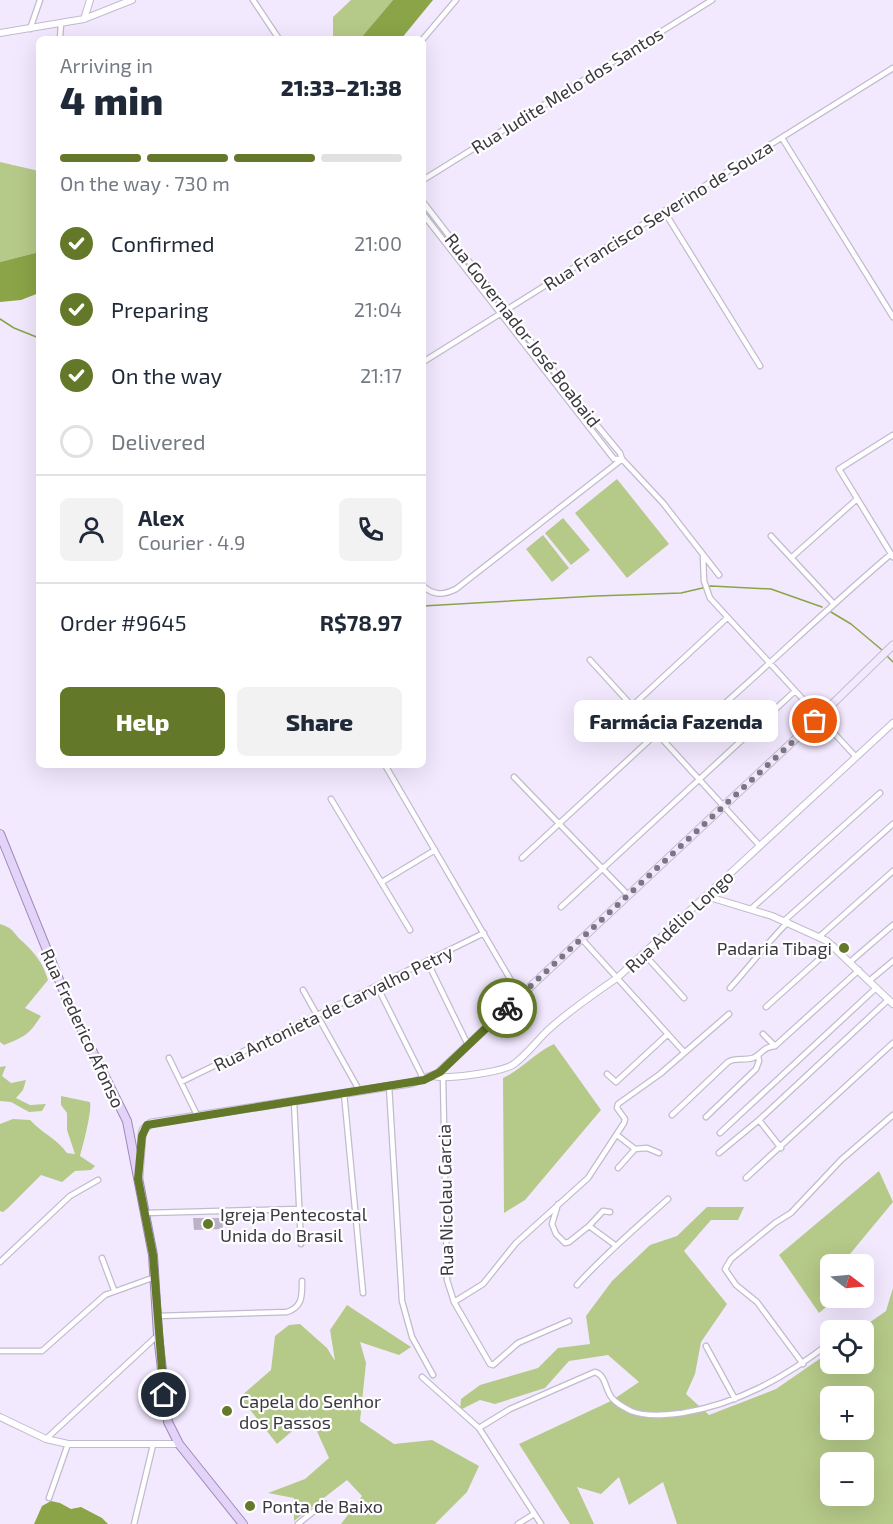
<!DOCTYPE html>
<meta charset="utf-8">
<style>
body{margin:0;font-family:"Exo 2",sans-serif;background:#f2f2f3;color:#1f2937;height:100vh;display:flex;flex-direction:column;font-size:22px;white-space:nowrap}
*{box-sizing:border-box;margin:0}
p{font-size:20px;color:#747a83}
.icon{flex:none;width:33px;height:33px;fill:none;stroke:currentColor;stroke-width:2;stroke-linecap:round;stroke-linejoin:round}
.map{position:relative;flex:1;overflow:hidden}
.drawer{position:absolute;left:36px;top:36px;width:390px;height:732px;display:flex;flex-direction:column;background:#fff;border-radius:9px;box-shadow:0 6px 24px #0002}
.drawer>*{flex:none}
.needle{width:39px;rotate:106deg}
.controls{position:absolute;left:820px;top:1254px;display:grid;gap:12px}
.controls a{display:grid;place-items:center;width:54px;height:54px;border-radius:9px;background:#fff;box-shadow:0 6px 24px #0002;font-size:30px}
.pin{position:absolute;display:grid;place-items:center;width:51px;height:51px;color:#fff;margin:-26px;border:3px solid #fff;border-radius:50%;box-shadow:0 2px 6px #0007}
.courier{position:absolute;display:grid;place-items:center;width:60px;height:60px;margin:-30px;border:4px solid #637828;border-radius:50%;background:#fff;color:#222;box-shadow:0 2px 8px #0007}
.bubble{position:absolute;height:42px;border-radius:9px;background:#fff;box-shadow:0 6px 24px #0002;font-size:20px;font-weight:800;line-height:42px;text-align:center}
.overview em{font-style:normal;font-weight:800}
.overview div{display:flex;flex-direction:column-reverse}
.overview{display:flex;align-items:center;justify-content:space-between;height:102px;padding:0 24px}
h1{font-size:39px;font-weight:800;line-height:45px}
.bar{display:grid;grid-template-columns:repeat(4,1fr);gap:9px 6px;align-content:center;height:72px;padding:0 24px}
.bar i{height:8px;border-radius:4px;background:#e0e1e3}
.bar .current{background:#637828}
.bar p{grid-column:span 4}
.line{display:flex;align-items:center;gap:15px;padding:0 24px;border-top:2px solid #e0e1e3}
.line div{flex:1}
.round{display:grid;place-items:center;flex:none;width:63px;height:63px;border-radius:9px;background:#f2f2f3}
ol{padding:0 24px;list-style:none}
li{display:flex;align-items:center;gap:18px;height:66px}
li p{margin-inline-start:auto}
li .icon{padding:6px;border-radius:50%;background:#637828;color:#fff;stroke-width:4}
li:last-child{color:#747a83}
li i{width:33px;height:33px;border:3px solid #e0e1e3;border-radius:50%}
.button{display:flex;gap:12px;margin-top:auto;padding:12px 24px}
.button a{flex:1;height:69px;border-radius:9px;background:#637828;color:#fff;font-size:24px;font-weight:800;line-height:69px;text-align:center}
.button a+a{background:#f2f2f3;color:#1f2937}
.map>svg:first-child{display:block}
.green{fill:#b5c988;fill-rule:evenodd}
.water{fill:#8aa447}
.lines{fill:none;stroke-linecap:round;stroke-linejoin:round}
.stream{stroke:#8aa447;stroke-width:1.5}
.building{fill:#bbb2c7}
.minor-casing{stroke:#c2bace;stroke-width:7}
.tertiary-casing{stroke:#c2bace;stroke-width:8}
.secondary-casing{stroke:#c2bace;stroke-width:9}
.primary-casing{stroke:#9d8ab6;stroke-width:10}
.minor{stroke:#fff;stroke-width:4.5}
.tertiary{stroke:#fff;stroke-width:6}
.secondary{stroke:#f2e9fc;stroke-width:7}
.primary{stroke:#e4d3f9;stroke-width:8}
.done{stroke:#7b7683;stroke-width:6;stroke-dasharray:0 10.8}
.route{stroke:#637828;stroke-width:8}
.poi-dot{fill:#637828;stroke:#fff;stroke-width:2}
.labels{text-anchor:middle;dominant-baseline:central;stroke-width:4.5;stroke-linejoin:round;paint-order:stroke}
.street-label{font-size:18px;fill:#3b3840;stroke:#fff}
.poi-label{font-size:18px;fill:#3b3840;stroke:#fff;text-anchor:start}
</style>
<div class="map">
<svg width="893" height="1524" viewBox="0 0 893 1524">
<rect width="100%" height="100%" fill="#f3e9ff"/>
<path class="green" d="M351,0H393L360,39H333V17Z
M0,162L39,171V252L0,262Z
M617,479L669,544L627,578L575,513Z
M563,518L590,550L571,565L545,533Z
M543,535L569,568L552,582L526,549Z
M0,924C15,929 12,932 22,941C35,953 43,963 48,980L25,1008L41,1016C29,1035 24,1037 4,1045L0,1042Z
M554,1044L601,1110L525,1200L504,1213L503,1078C522,1069 535,1053 554,1044Z
M6,1066L2,1076L11,1083L26,1080L23,1090L16,1098L30,1105L46,1104L42,1111L29,1112L11,1102L0,1101V1067Z
M61,1096L90,1102C92,1112 83,1145 80,1156L95,1166L91,1170L75,1171L62,1182L41,1175L8,1208L3,1212L0,1211V1124L13,1119L30,1120C43,1134 55,1137 67,1153L75,1154L67,1130V1113L61,1105Z
M879,1171L893,1202L845,1260L847,1264H831V1298H837L819,1313L779,1255Z
M707,1207H744L738,1220H711L684,1251L727,1304L701,1342L695,1374L686,1394L709,1415L776,1389L831,1351V1364H864V1330H859L886,1311L893,1288V1524H677L663,1482L629,1505L619,1477L601,1494L577,1487L594,1524H570L519,1444L611,1401L639,1382L608,1355L569,1361L545,1388L495,1404L480,1400L460,1410L461,1399L480,1385L538,1368L558,1348L590,1344L586,1316L612,1281L650,1245L677,1236ZM831,1396H864V1430H831ZM831,1462H864V1496H831Z
M347,1305L411,1347L399,1355L360,1342L366,1363L360,1421L394,1444L432,1440L479,1466L467,1492L435,1524H341L362,1496L347,1480L294,1521V1498L268,1493L305,1479L329,1458L310,1416L277,1444L240,1397L271,1370L275,1336L289,1325L300,1324L327,1348L335,1361L330,1330Z"/>
<path class="water" d="M393,0H433L401,39H360Z
M39,252V293L21,300L0,302V262Z
M51,1501L60,1503L71,1509L81,1507L102,1518L108,1524H34L42,1506Z"/>
<g class="lines">
<path class="stream" d="M0,319L14,328L39,338
M423,606L596,596L681,593L711,586L771,589L822,607
M831,612L851,624L882,650
M887,656L893,662"/>
</g>
<path class="building" d="M193,1218H222L223,1229L194,1230Z"/>
<g class="lines">
<g class="minor-casing">
<path id="minor" d="M253,0L279,39
M30,29L40,0
M60,39L61,23
M423,39L456,0
M782,138L893,317
M423,180L712,0
M423,202L581,406L620,453L622,459L663,503L719,575
M664,211L760,366
M423,214L614,459H622
M423,362L893,68
M893,435L839,469L893,557
M771,536L833,603
M703,557L704,581L710,598L856,757
M791,558L857,499
M423,586C434,596 444,595 456,589L621,460
M590,660L760,846
M631,707L727,618
M697,728C763,671 825,610 891,554
M385,765L520,996
M514,777L628,895
M331,799L410,930
M522,858L656,734
M382,882L435,850
M561,907L795,691
M751,909L880,793
M785,920L893,824
M819,937L893,871
M581,938L684,1052
M644,954L684,998
M427,961L468,1045
M850,962L893,925
M869,981L893,961
M377,986L424,1080
M730,988C750,966 767,943 788,922
M303,990L359,1090
M766,1007L834,946
M763,1034L775,1046
M169,1058L197,1115
M607,1074L616,1082L668,1034
M443,1077L447,1280L454,1302L490,1364L493,1365L518,1343L569,1321
M181,1082L484,933
M389,1086L402,1301L412,1337L433,1375
M344,1093L363,1293
M294,1101L301,1244
M672,1115L728,1062C736,1057 744,1061 753,1058C762,1054 763,1047 775,1046L859,970
M706,1117L756,1069L759,1061L758,1055
M759,1120L781,1148
M720,1133L876,988
M617,1135L635,1149L647,1148L659,1153
M719,1153L759,1120L888,1000
M618,1168L635,1149
M746,1178L893,1043
M558,1204L552,1224L556,1234L565,1243L569,1242L589,1226L615,1245
M146,1213L298,1209
M589,1226L603,1211L610,1212
M102,1258L114,1290
M0,1262L70,1196L98,1180
M577,1285C605,1254 637,1227 668,1199
M454,1302L483,1284L516,1243L588,1178L624,1123L625,1119L617,1108L618,1104L660,1074L729,1014
M157,1316L287,1312C303,1307 302,1295 302,1281
M706,1346L735,1399
M0,1351H42L105,1295L155,1277
M803,1364L757,1302L736,1285L725,1269L731,1259L775,1223L791,1213L841,1160L893,1115
M422,1377L479,1428L541,1524
M479,1428L510,1409L595,1372C606,1375 605,1390 612,1398C616,1403 625,1408 631,1411C646,1417 666,1415 682,1413C738,1404 786,1377 831,1342
M46,1439L158,1335
M49,1498L68,1444
M134,1524L153,1445
M298,1524L324,1503
M518,1524L534,1514"/>
</g>
<g class="tertiary-casing">
<path id="tertiary" d="M84,19L90,0
M0,33L84,19L132,0
M706,896L772,916L827,941L893,1004
M433,1076C445,1080 503,1072 514,1064C526,1055 536,1042 547,1031C569,1011 592,995 617,978L893,723
M0,1417L46,1439L68,1444H179"/>
</g>
<g class="secondary-casing">
<path id="secondary" d="M139,1177L142,1135L143,1130L151,1123L411,1083L437,1074L819,717L893,645"/>
</g>
<g class="primary-casing">
<path id="primary" d="M0,834L68,1002L127,1121L153,1255L158,1335L168,1422L179,1444L243,1524"/>
</g>
<use href="#minor" class="minor"/>
<use href="#tertiary" class="tertiary"/>
<use href="#secondary" class="secondary"/>
<use href="#primary" class="primary"/>
</g>
<g class="lines">
<path class="done" d="M507,1008L815,721"/>
<path class="route" d="M164,1395L153,1255L138,1179L142,1136L147,1125L424,1080L440,1072L507,1008"/>
</g>
<g class="poi-dot">
<circle cx="844" cy="948" r="6"/>
<circle cx="208" cy="1224" r="6"/>
<circle cx="227" cy="1411" r="6"/>
<circle cx="250" cy="1506" r="6"/>
</g>
<g class="labels">
<g class="street-label">
<text transform="translate(567 90) rotate(-32)">Rua Judite Melo dos Santos</text>
<text transform="translate(658 215) rotate(-32)">Rua Francisco Severino de Souza</text>
<text transform="translate(523 330) rotate(52)">Rua Governador José Boabaid</text>
<text transform="translate(679 921) rotate(-43)">Rua Adélio Longo</text>
<text transform="translate(333 1008) rotate(-26)">Rua Antonieta de Carvalho Petry</text>
<text transform="translate(83 1028) rotate(65)">Rua Frederico Afonso</text>
<text transform="translate(445 1200) rotate(-91)">Rua Nicolau Garcia</text>
</g>
<g class="poi-label">
<text x="832" y="948" text-anchor="end">Padaria Tibagi</text>
<text x="220" y="1214">Igreja Pentecostal<tspan x="220" dy="21">Unida do Brasil</tspan></text>
<text x="239" y="1401">Capela do Senhor<tspan x="239" dy="21">dos Passos</tspan></text>
<text x="262" y="1506">Ponta de Baixo</text>
</g>
</g>
</svg>
<div class="controls">
<a><svg class="needle" viewBox="-14 -14 28 28"><path d="M0-13l5 13h-10z" fill="#e53935"/><path d="M0 13l5-13h-10z" fill="#747a83"/></svg></a>
<a><svg class="icon" aria-label="locate" viewBox="0 0 24 24"><circle cx="12" cy="12" r="6"/><path d="M12 2v4M12 18v4M2 12h4M18 12h4"/></svg></a>
<a>+</a>
<a>−</a>
</div>
<div class="pin" style="left:815px;top:721px;background:#ea580c"><svg class="icon" aria-label="bag" viewBox="0 0 24 24"><path d="M5 8h14l-1 12H6zM9 8a3 3 0 0 1 6 0"/></svg></div>
<div class="pin" style="left:164px;top:1395px;background:#1f2937"><svg class="icon" aria-label="home" viewBox="0 0 24 24"><path d="M3 11l9-7 9 7M6 9v11h12V9"/></svg></div>
<div class="courier" style="left:507px;top:1008px"><svg class="icon" aria-label="bike" viewBox="0 0 24 24"><circle cx="6" cy="16" r="4"/><circle cx="18" cy="16" r="4"/><path d="M6 16l4-8h5l3 8M10 8l3 8H6M13 5h3"/></svg></div>
<div class="bubble" style="left:574px;top:700px;width:204px">Farmácia Fazenda</div>
<section class="drawer">
<div class="overview"><div><h1>4 min</h1><p>Arriving in</p></div><em>21:33–21:38</em></div>
<div class="bar"><i class="current"></i><i class="current"></i><i class="current"></i><i></i><p>On the way · 730 m</p></div>
<ol>
<li><svg class="icon" aria-label="check" viewBox="0 0 24 24"><path d="M5 12l5 5 9-10"/></svg>Confirmed<p>21:00</p></li>
<li><svg class="icon" aria-label="check" viewBox="0 0 24 24"><path d="M5 12l5 5 9-10"/></svg>Preparing<p>21:04</p></li>
<li><svg class="icon" aria-label="check" viewBox="0 0 24 24"><path d="M5 12l5 5 9-10"/></svg>On the way<p>21:17</p></li>
<li><i></i>Delivered</li>
</ol>
<div class="line" style="height:108px"><a class="round"><svg class="icon" aria-label="person" viewBox="0 0 24 24"><circle cx="12" cy="8" r="4"/><path d="M4 21q1-7 8-7t8 7"/></svg></a><div><b>Alex</b><p>Courier · 4.9</p></div><a class="round"><svg class="icon" aria-label="phone" viewBox="0 0 24 24"><path d="M5 4h4l2 5-3 2q2 4 5 5l2-3 5 2v4C11 20 4 13 5 4z"/></svg></a></div>
<div class="line" style="height:78px"><div>Order #9645</div><b>R$78.97</b></div>
<div class="button"><a>Help</a><a>Share</a></div>
</section>
</div>
